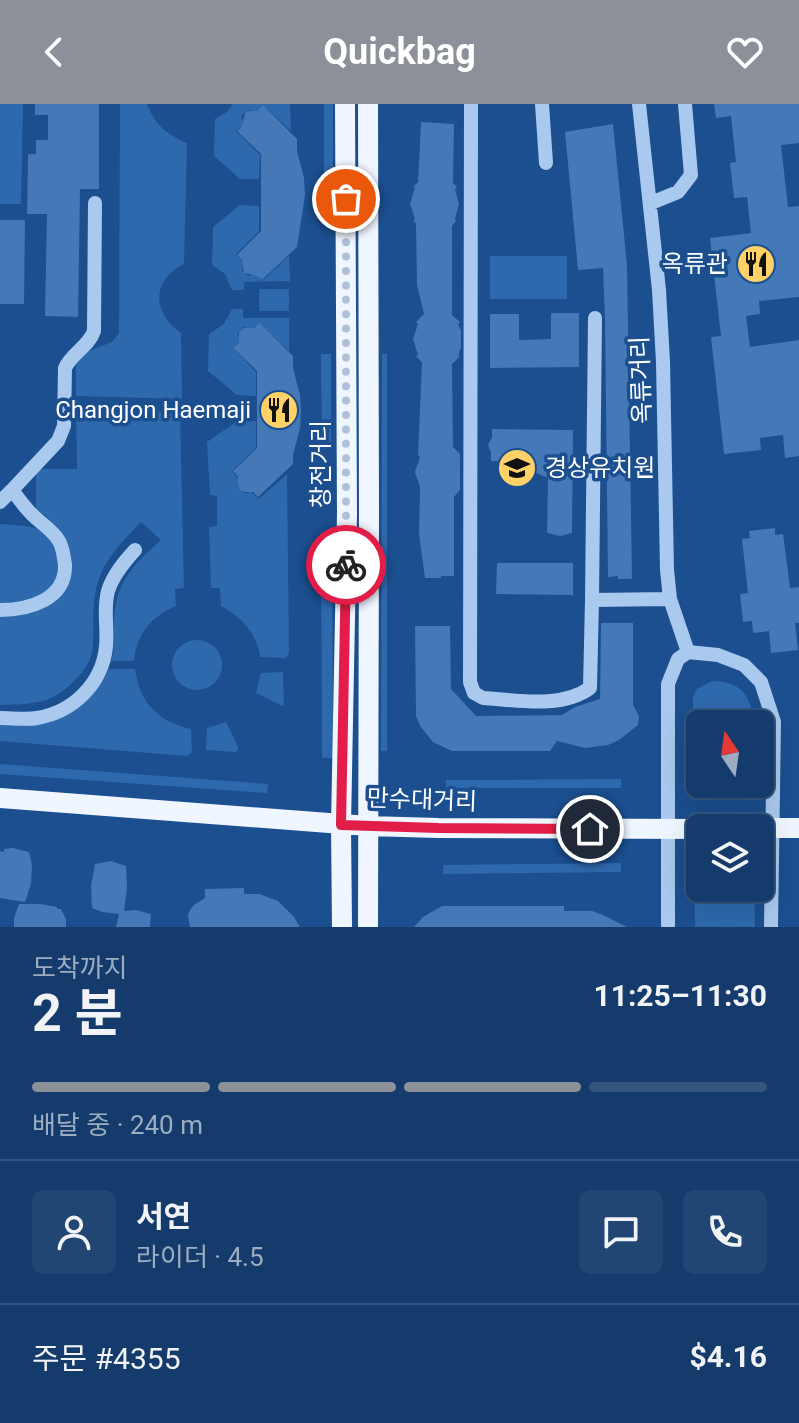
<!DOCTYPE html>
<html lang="ko">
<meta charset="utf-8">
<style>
body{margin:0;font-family:Roboto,"Noto Sans KR",sans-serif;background:#214673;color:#f1f3f6;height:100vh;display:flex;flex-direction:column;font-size:30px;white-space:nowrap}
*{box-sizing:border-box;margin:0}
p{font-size:26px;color:#9dadc1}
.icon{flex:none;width:44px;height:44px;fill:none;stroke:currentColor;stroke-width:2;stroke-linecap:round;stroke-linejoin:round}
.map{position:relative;height:823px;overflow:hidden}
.details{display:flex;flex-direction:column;background:#143b6b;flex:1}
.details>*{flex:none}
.needle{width:52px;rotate:347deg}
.tools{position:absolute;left:686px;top:606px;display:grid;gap:16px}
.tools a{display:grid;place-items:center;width:88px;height:88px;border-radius:12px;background:#143b6b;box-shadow:0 8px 32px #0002,0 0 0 2px #33557e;font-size:40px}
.pin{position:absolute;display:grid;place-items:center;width:68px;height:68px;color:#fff;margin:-34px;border:4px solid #fff;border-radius:50%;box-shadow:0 2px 8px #0007}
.courier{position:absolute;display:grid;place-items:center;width:80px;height:80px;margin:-40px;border:6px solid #e11d48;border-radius:50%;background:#fff;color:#222;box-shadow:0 2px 10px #0007}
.overview em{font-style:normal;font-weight:700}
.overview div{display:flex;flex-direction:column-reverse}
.overview{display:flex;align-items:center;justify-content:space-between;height:136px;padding:0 32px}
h1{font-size:52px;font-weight:700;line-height:60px}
.bar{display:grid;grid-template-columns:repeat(4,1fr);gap:12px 8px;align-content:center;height:96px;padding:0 32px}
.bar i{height:10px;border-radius:6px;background:#33557e}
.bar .selected{background:#8c9099}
.bar p{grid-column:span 4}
.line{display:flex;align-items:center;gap:20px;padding:0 32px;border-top:2px solid #33557e}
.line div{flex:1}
.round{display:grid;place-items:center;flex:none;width:84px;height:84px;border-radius:12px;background:#214673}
header{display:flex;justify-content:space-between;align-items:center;height:104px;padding:0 32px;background:#8c9099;color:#fff;font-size:36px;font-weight:700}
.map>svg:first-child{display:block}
.green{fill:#2e69ad}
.building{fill:#4478b7}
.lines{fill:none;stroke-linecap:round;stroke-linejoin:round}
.minor{stroke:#a9c9ee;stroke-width:14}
.major{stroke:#f0f6ff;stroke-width:20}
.done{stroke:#afc1d8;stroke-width:8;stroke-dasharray:0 14.4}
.route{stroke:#e11d48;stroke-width:10}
.labels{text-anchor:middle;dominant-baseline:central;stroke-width:7;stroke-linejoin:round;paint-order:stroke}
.poi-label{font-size:24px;fill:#fff;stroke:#1b4f8f;text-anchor:end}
.street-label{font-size:24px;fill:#fff;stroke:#1b4f8f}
</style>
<header><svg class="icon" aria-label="back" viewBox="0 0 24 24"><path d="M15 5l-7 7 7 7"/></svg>Quickbag<svg class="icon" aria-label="heart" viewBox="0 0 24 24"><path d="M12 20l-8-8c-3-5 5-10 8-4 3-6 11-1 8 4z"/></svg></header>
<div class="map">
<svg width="799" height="823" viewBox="0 0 799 823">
<rect width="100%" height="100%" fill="#1b4f8f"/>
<path class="green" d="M0,0H23L21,100H0Z
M120,0H147C156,22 165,29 187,39L184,160C151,176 152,209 181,229L182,295L76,292V261L78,256L89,247L112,238L119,229Z
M233,0H290L291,27L263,1L256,8L248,6L241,12L244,20L236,27L260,51L259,75H240L214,52L215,15L227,8Z
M324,0H333V87H324Z
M240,101L259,102V127L236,150L243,159L242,166L248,172L255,170L262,177L289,152L290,177L244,178V186H232L225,170L212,161L213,123Z
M490,152H567V195H490Z
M259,185H289V207H259Z
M232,205H243V214H289V247L259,218L252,225L244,223L238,229L240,237L233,244L256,268V292L237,291L208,267L209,230L224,220Z
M321,250H331V345H322Z
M382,250H387V647H381Z
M76,307L180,308L184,484L175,485L176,502C151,513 137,529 134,557H111C116,544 113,528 114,514C117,475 134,461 161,436L141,418C125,435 108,451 100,472C91,494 94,517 93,540C92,557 85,566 74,577C51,601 31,600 0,601V511L33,507L71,459C71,435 55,418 36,405V369L38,365H77Z
M256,317V344L232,367L239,376L237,383L244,389L251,388L259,395L287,370L289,549L286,554L260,553C257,529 241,513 221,502L220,484H211L209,423L217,422V392L210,391L207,338L236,318Z
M0,420C12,421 27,421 38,425C60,434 66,470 49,486C36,497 16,498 0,499Z
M321,433H332L333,654H322Z
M172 561a25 25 0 1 1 50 0a25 25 0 1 1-50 0Z
M109,565H135C140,599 157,617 191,625L192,648L187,652L0,637V618L83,597L102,577Z
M283,568L284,601L282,602L256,589L261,569Z
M712,577C741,577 753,593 753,620H700V673L693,674V592L697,585Z
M226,618L238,643V646L235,648L206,646L207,624Z
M0,660L268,680L267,689L0,670Z
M621,675V684H446V676Z
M621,759V768L443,770V761Z
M695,775H700V784H754L755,823H695Z"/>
<path class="building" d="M35,0H99V85H80L78,213L45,212L47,110H27L28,50H36V36H48V11H35Z
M714,0H799V39L781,41L788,103L799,102V193L759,197L760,210L746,212L750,243L799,236V352L785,354L783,331L760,334L761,346L724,350L711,233L721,232L710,134L751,129L747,93L734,94L730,59L736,58L731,12L716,14Z
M263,1L297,35V47L304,74L305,91L297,143L262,176L257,172L244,169L242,156L237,151L261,127V50L237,27L242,22L245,9L248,7H257Z
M421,18L454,20L453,79L457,83L455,85L459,100L455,115L456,117L452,122V211L460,218L458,220L461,227V244L458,251L460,252L452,260L453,343L460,350V386L454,393V472H441V474H425L419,430L420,383L415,368L420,353L418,351L422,258L416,252L418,251L413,235L418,220L416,218L424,210L417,181L416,119L413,117L415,115L410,100L415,84L413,83L418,78Z
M613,20L627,161L632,475H618V472L608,473L605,214L603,164L578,166L565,28Z
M0,116H25L24,200H0Z
M551,209H579V263L490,264V210H519V236L551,235Z
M259,218L293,252V264L300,291L301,307L300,324L293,351V360L258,393L253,388H244L240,386L238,383V373L233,367L257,344V267L233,244L239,239V229L241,226L244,224H254Z
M492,325L573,326L572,429L560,432L547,429L548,374L536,369L530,357H491V349L488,341L492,333Z
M775,424V431L783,430L790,484L799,483V519H795L798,546L771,549L769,527L753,529L752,517L743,518L740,490L748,489L742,435L750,434L749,427Z
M497,459H573V491L496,490Z
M601,519H633V601L639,612L638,621L619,636L608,641L585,644L557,637L550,647H452L433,638L420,622L416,612L415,522H450L451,585L476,612L562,611L575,603L600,595Z
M13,744L29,748L32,761L31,780L25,798L0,794V747L4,748V745Z
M111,757L126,762L127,784L124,807L136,806L151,810L150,823H116L119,810L102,808L92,804L91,782L95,760Z
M244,784V790H259L278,797L294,813L300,823H190L188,811L190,806L194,801L205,794V785Z
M19,800H40L57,803V805H61L66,815V823H14V814Z
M442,802H564V807H592L603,811L627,823H414L423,813Z"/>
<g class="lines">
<path class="minor" d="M471,0L470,578L474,589L483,594C517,596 561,605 590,584L592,496L670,495
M542,0L546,59
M639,0L659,186L663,258L667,466L670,495L688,548
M651,99L678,88L691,71L685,0
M12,386L58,337L64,322L65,264C72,249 89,242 94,227L95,99
M0,398L12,386C20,396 27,407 37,415C45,422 53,427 59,437C63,444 64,453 65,461C66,496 28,506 0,506
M592,496L595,214
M0,614C12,614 26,616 37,614C73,608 102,580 106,543C108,524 103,506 108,487C113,471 124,458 135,446
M668,823V580L678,555L688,548L718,551L744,561L761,578L774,618L771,823"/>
<path class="major" d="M0,694L368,722L438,724L700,725
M760,724H799
M342,823L341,721L347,410L345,0
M368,823L369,410L368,0"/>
</g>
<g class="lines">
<path class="done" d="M346,95V461"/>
<path class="route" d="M346,461L341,721L438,724L590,725"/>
</g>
<defs>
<g id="restaurant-disc" transform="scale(2)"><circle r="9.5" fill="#ffd166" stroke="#1b4f8f"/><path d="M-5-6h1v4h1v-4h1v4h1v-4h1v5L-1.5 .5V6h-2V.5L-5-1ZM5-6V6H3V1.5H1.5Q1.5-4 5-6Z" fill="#111"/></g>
<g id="school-disc" transform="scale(2)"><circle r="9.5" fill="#ffd166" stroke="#1b4f8f"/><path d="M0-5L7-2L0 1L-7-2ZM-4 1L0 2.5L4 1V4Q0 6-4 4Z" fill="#111"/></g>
</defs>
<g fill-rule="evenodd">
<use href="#restaurant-disc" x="756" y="160"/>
<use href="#restaurant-disc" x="279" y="306"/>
<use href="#school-disc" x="517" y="364"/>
</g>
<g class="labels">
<g class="poi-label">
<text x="728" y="160">옥류관</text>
<text x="251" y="306">Changjon Haemaji</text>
<text x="545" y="364" text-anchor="start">경상유치원</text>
</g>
<g class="street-label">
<text transform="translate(641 276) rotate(-92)">옥류거리</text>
<text transform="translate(321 360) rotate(-90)">창전거리</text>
<text transform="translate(422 696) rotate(2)">만수대거리</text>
</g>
</g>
</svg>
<div class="tools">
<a><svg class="needle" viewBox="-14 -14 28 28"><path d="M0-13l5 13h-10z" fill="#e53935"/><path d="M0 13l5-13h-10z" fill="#9dadc1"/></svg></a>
<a><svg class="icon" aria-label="layers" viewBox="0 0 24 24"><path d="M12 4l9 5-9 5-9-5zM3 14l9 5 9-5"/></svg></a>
</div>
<div class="pin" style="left:346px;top:95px;background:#ea580c"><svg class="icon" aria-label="bag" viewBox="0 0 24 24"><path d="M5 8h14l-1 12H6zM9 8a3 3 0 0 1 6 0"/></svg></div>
<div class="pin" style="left:590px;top:725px;background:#1f2937"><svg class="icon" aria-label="home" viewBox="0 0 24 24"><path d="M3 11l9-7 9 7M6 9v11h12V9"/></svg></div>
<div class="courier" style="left:346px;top:461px"><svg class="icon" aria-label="bike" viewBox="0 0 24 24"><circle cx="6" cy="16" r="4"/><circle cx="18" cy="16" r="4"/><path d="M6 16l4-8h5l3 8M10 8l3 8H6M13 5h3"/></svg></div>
</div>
<section class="details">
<div class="overview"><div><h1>2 분</h1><p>도착까지</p></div><em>11:25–11:30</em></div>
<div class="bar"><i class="selected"></i><i class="selected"></i><i class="selected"></i><i></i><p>배달 중 · 240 m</p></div>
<div class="line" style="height:144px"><a class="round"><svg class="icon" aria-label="person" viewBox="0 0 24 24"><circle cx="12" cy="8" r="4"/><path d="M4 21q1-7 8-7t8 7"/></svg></a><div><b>서연</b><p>라이더 · 4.5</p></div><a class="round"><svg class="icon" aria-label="chat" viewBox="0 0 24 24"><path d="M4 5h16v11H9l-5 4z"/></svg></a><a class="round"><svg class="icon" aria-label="phone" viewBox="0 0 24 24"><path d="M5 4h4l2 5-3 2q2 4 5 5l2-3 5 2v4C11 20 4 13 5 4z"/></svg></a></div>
<div class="line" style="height:104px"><div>주문 #4355</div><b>$4.16</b></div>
</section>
